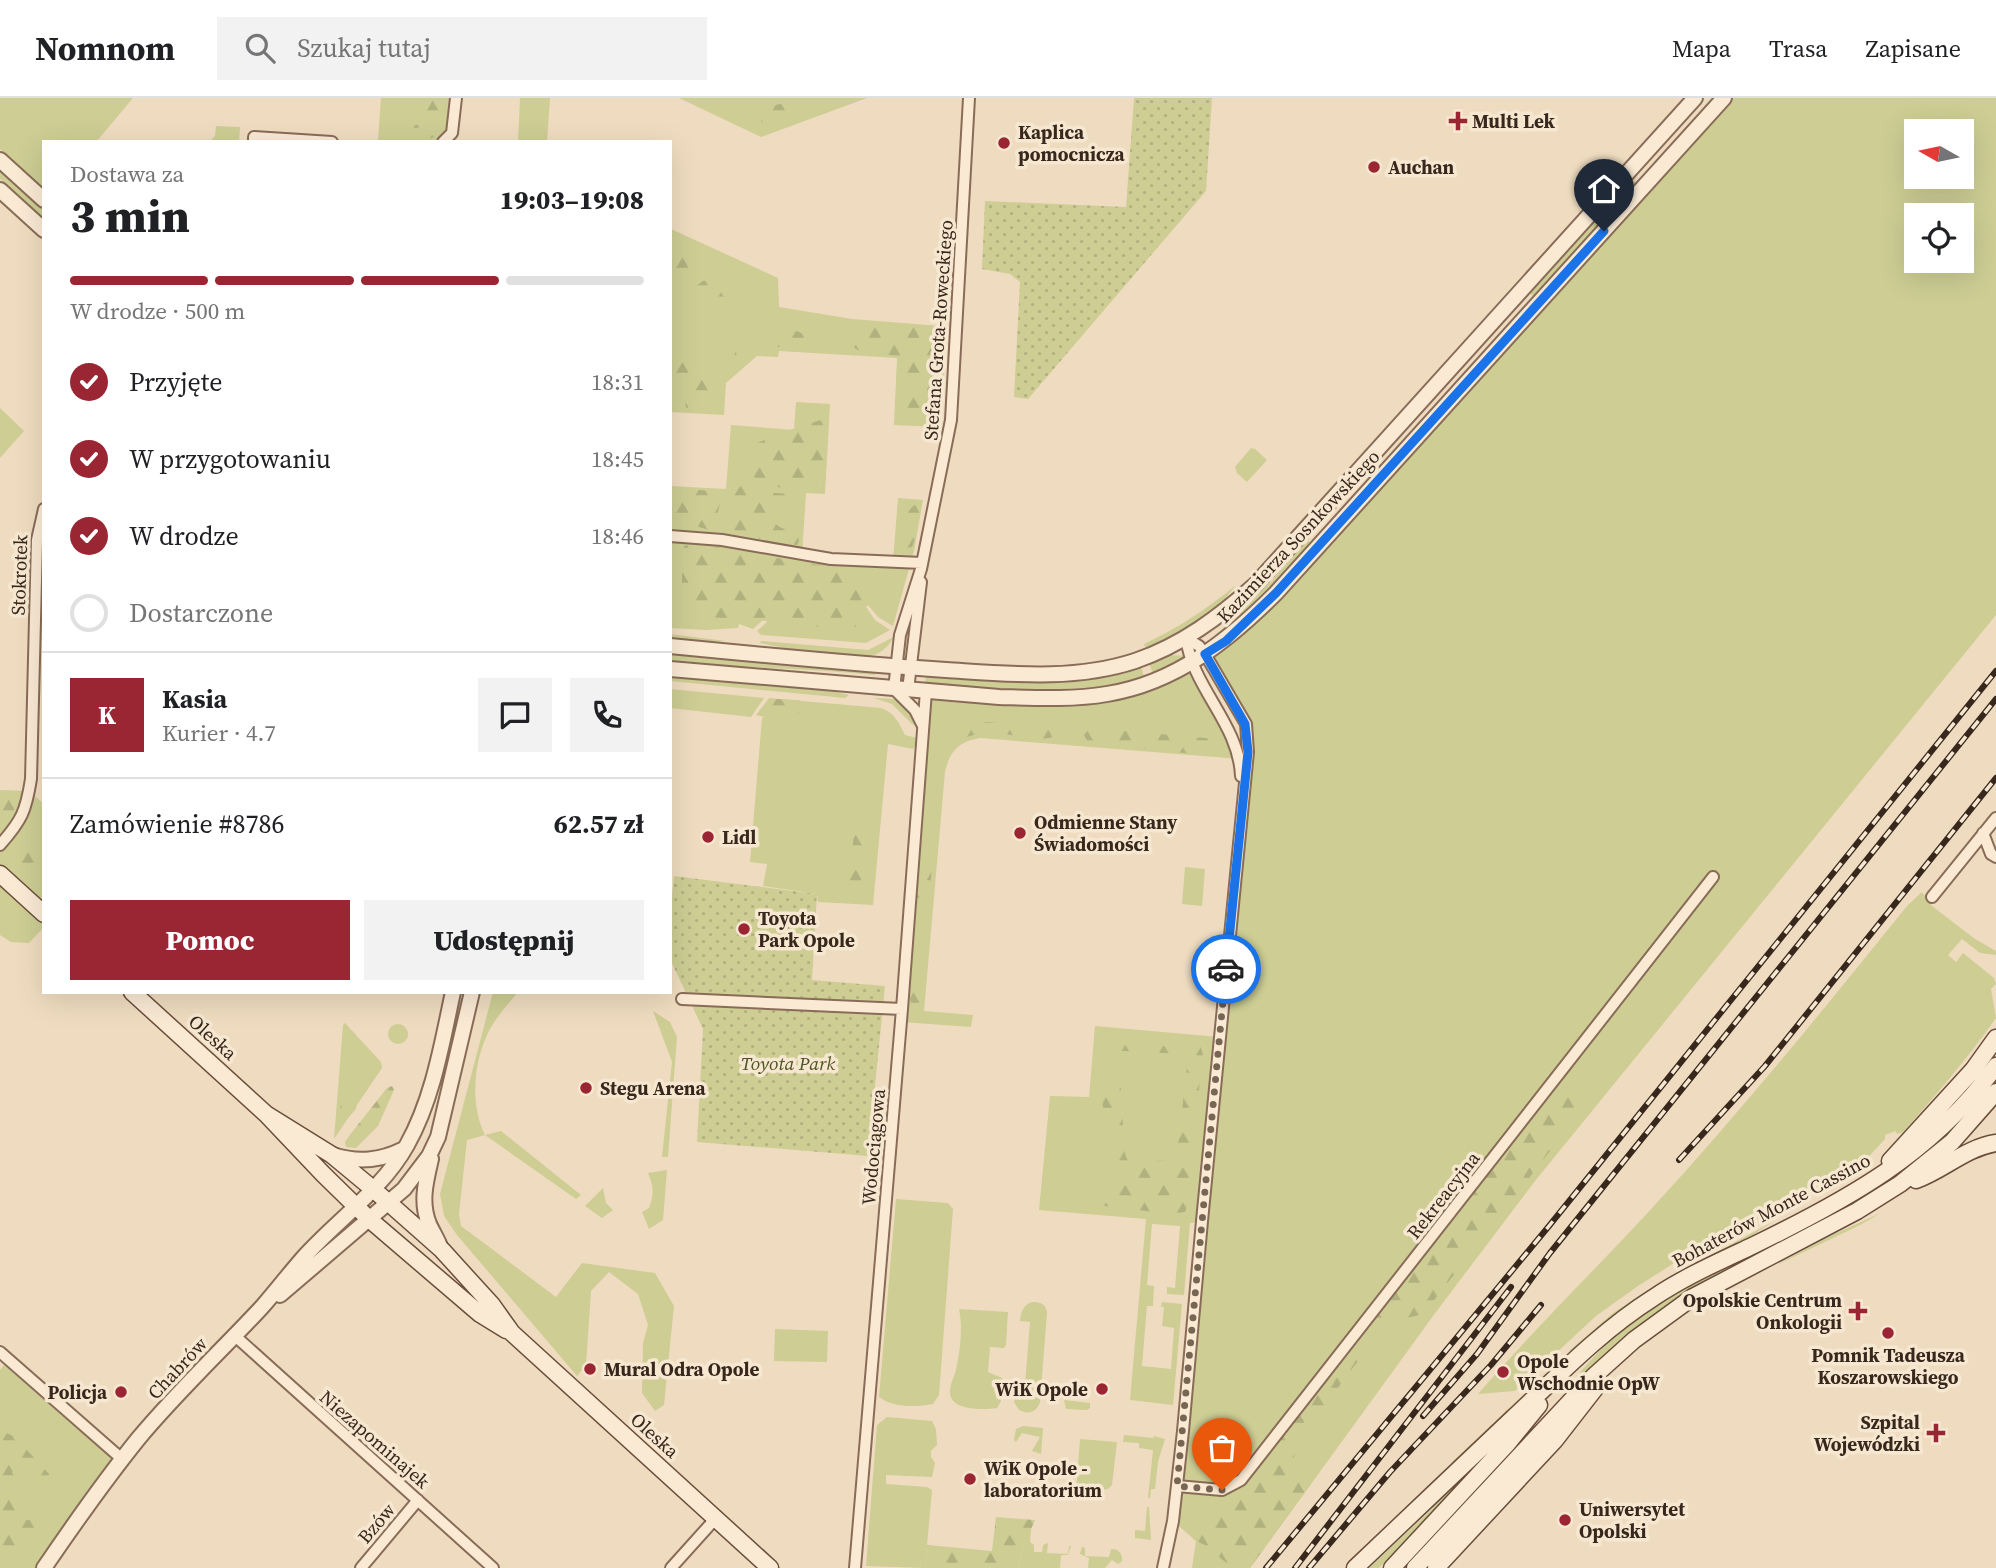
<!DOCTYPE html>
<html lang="pl">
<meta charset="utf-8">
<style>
body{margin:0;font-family:"Source Serif 4",serif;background:#f2f2f2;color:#202124;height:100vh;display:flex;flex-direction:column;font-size:26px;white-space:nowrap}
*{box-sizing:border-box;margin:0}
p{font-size:23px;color:#757577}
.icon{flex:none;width:38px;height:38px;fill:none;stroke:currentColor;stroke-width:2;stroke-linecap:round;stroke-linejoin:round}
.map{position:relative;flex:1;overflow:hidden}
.sheet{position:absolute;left:42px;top:42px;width:630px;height:854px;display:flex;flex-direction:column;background:#fff;border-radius:0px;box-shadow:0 7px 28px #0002}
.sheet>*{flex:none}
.needle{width:46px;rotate:279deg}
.fabs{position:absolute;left:1904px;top:21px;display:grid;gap:14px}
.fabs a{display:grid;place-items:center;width:70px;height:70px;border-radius:0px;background:#fff;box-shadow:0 7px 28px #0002;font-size:35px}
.pin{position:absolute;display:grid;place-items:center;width:60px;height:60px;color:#fff;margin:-72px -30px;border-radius:50% 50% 50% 0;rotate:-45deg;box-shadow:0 0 7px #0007}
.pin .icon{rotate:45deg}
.courier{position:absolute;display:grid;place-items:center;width:70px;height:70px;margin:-35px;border:5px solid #1a73e8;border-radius:50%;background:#fff;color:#222;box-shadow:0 2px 9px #0007}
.summary em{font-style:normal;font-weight:800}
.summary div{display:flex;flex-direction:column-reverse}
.summary{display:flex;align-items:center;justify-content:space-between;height:119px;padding:0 28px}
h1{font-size:46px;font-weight:800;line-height:52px}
.bar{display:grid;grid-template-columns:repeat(4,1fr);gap:10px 7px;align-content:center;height:84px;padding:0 28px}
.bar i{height:9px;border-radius:5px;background:#e0e0e0}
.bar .current{background:#9a2634}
.bar p{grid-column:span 4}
.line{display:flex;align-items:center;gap:18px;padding:0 28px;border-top:2px solid #e0e0e0}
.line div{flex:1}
.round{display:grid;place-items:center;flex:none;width:74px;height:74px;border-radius:0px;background:#f2f2f2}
ol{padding:0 28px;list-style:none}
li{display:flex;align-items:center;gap:21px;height:77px}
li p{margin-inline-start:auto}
li .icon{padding:7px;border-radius:50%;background:#9a2634;color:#fff;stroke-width:4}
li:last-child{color:#757577}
li i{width:38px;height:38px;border:4px solid #e0e0e0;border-radius:50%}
.primary-button{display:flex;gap:14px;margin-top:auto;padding:14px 28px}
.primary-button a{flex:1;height:80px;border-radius:0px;background:#9a2634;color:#fff;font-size:28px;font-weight:800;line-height:80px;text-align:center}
.primary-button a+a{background:#f2f2f2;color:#202124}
header{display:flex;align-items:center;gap:42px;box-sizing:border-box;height:98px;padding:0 35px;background:#fff;border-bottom:2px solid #e0e0e0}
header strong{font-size:33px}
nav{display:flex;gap:38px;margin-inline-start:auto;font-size:24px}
.search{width:490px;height:63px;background:#f2f2f2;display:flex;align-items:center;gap:18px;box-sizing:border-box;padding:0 24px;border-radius:0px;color:#757577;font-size:26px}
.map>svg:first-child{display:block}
.green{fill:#cdcd94;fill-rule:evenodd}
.forest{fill:url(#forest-firs)}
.park{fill:url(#park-dots)}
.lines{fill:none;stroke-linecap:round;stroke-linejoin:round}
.minor-casing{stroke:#896c58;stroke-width:14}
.tertiary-casing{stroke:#896c58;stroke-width:18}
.secondary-casing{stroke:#6a4d3b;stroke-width:19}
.minor{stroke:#faead4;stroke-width:10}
.tertiary{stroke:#faead4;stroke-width:14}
.secondary{stroke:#faead4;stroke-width:16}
.rail-casing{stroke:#38271c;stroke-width:6}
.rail{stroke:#f6e7d0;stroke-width:3.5;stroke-dasharray:10;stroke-linecap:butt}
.done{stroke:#786655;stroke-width:7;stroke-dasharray:0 12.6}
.route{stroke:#1a73e8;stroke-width:9}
.poi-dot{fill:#9a2634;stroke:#f6e7d0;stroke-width:2.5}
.labels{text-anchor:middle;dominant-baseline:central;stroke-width:7;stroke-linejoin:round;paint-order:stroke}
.poi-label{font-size:19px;font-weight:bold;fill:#38271c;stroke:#f6e7d0;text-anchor:start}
.street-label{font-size:19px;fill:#38271c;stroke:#f6e7d0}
.park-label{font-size:19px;font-style:italic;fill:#4e5522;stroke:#f6e7d0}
</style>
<header>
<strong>Nomnom</strong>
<div class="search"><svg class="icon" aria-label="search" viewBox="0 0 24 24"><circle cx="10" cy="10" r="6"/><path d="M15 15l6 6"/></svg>Szukaj tutaj</div>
<nav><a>Mapa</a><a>Trasa</a><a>Zapisane</a></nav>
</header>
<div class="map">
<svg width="1996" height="1470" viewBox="0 0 1996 1470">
<defs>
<pattern id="forest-firs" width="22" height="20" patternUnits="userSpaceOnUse" patternTransform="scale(1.75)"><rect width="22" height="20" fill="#cdcd94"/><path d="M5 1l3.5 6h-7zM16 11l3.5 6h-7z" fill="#b1b07f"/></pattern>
<pattern id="park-dots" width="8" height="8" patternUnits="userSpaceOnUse" patternTransform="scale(1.75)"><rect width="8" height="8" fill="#cdcd94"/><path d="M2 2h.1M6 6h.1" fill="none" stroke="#b1b07f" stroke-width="1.8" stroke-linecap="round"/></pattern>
</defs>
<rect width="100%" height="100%" fill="#efdcc0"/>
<path class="green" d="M0,0H133L96,44H44V91L0,51Z
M381,0H456L452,35L443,44L378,42Z
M520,0H550L547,44H518Z
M679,0H867L761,39Z
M1724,0H1996V517L1535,1083L1436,1214L1250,1470H1192L1196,1443L1173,1423L1201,1124L1190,1125L1184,1197L1167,1196V1189L1175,1190L1180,1128L1152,1126L1147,1187L1154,1188L1153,1208H1147L1142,1268L1171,1271L1174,1230L1162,1228L1164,1209H1161L1162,1204L1182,1206L1173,1307L1130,1302L1146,1121L1039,1112L1050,998L1089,999L1095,928L1219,939L1247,634L1205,556L1225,543ZM1916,33H1962V79H1916ZM1916,117H1962V163H1916Z
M216,28L240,29L239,44H209L215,38Z
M0,69L44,109V121L0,81Z
M1631,81L1637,86L1534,199L1528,193Z
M671,131L778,180L779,209L852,221L940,228L944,274L939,329L894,327L897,260L779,253L778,259L757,258L726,285L724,317L670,314Z
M796,304L830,306L825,396L806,395L802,457L893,463L898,400L923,402L914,453L893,528L878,519L868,507L866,509L875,522L890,532L866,545L761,537L757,533L767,524L764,521L753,531L739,526L738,530L705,532L670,530V388L726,391L731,327L794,332Z
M0,310L24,333L0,360Z
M1251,350L1255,351L1267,362L1247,384L1237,375L1235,369Z
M1307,441L1311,446C1281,481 1251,513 1215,541L1213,540L1272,483Z
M1236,487L1215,513L1186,533L1146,552L1144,546C1178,530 1207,511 1236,487Z
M670,536L726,543L690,544L670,542Z
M894,539C889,547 884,553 874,557C852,565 785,550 760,545L761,543L868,552Z
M670,556L812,567L875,575V577C807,570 739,570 670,565Z
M1169,557L1187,558L1188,560L1153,576L1149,565Z
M1193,565L1240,661L980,640C958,644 950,653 945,674L924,913L973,917L971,929L901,924L926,593L1092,598Z
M1141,568L1144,579C1089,597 1031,593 975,589C958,588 941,589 925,585L926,578L1074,583L1092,582Z
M670,578L819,590L849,597L845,600L670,583Z
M670,591L764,600L751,619L670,610Z
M769,600L881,610C895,615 899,625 905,637L917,640L916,647L913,651L888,646L873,807L818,804L817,796L763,788L767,766L750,764L762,620L764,619L756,617Z
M874,600L894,601L906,605L918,628L912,626L892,606Z
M0,692L29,693L44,706V829L29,845L11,844L0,837Z
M1185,769L1205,771L1202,808L1182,806Z
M1922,794L1932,808L1975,841L1996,853V857L1980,855L1962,841L1948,857L1956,864L1963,855L1994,880L1996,886L1991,891L1996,920C1967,961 1936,997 1903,1034L1897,1036L1896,1033L1885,1037V1041L1863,1065L1671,1167L1638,1188L1596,1218L1515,1293L1478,1296C1534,1231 1595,1172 1653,1109C1742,1012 1825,910 1907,808Z
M493,894H518C511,903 503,911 497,920C474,951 468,1003 485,1037L501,1033L581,1097L576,1101L485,1037L467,1042L459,1116L461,1128L556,1199L582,1165L655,1175L674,1208L664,1307L655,1313L642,1295L643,1245L648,1227L638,1196L609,1174L591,1193L586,1267L577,1278L457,1137L444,1118L440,1096Z
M653,913L670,924L677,939L668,1059H662L672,964Z
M345,925L381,964L382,970L334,1041L343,927Z
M1996,979V984L1986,997L1954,1031L1925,1058L1869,1099L1674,1203L1616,1248L1581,1282L1576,1278C1596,1258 1614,1235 1637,1219C1708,1169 1792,1141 1866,1096C1917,1065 1956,1023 1996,979Z
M667,1072L663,1122L649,1131L642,1114L649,1110C654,1096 654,1089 648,1075Z
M603,1090L606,1105L613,1112L602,1120L585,1108Z
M896,1101L948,1105L953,1111L939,1297L933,1306C916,1309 893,1310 879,1299Z
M1881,1115L1860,1127L1773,1169L1830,1138Z
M1774,1123L1576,1253H1569L1613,1215L1651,1190Z
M1032,1204C1041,1204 1046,1206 1047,1215L1040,1304C1037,1314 1028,1317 1019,1312L1014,1304L1015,1298L1024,1299L1030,1224L1020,1223C1021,1214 1023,1207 1032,1204Z
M959,1211L1008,1214L1006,1247L1004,1250L990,1249L988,1274L1002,1280C1004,1292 1004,1300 997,1310C983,1312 950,1313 950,1294C950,1286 954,1279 956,1272C960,1254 963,1229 959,1211Z
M775,1231L828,1233L827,1264L774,1263Z
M1563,1259V1263L1455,1367L1452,1364Z
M8,1262L122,1361L44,1470H0V1272Z
M1064,1302L1090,1305V1310L1087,1312L1066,1311Z
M887,1319L932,1323L936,1331L937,1347L931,1353V1359L935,1365L932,1379L886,1377V1386L927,1389L932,1392L925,1470L866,1468L877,1327Z
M1023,1328L1043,1330L1041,1356L1032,1353L1040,1339L1022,1335L1016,1344L1014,1342L1016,1331Z
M1124,1337L1153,1340L1154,1338L1165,1341L1158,1364L1155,1391H1151L1150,1400H1148L1153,1352L1139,1350V1345L1123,1344Z
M1080,1341L1117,1344L1112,1387L1108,1391C1097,1392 1087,1394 1076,1393Z
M1497,1345L1499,1347L1379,1470H1369L1433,1410L1432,1407Z
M1147,1409H1149L1151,1442L1135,1440V1432L1145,1433Z
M1031,1430L1030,1444L1034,1447V1454H1042L1043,1447L1048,1445L1047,1455L1068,1456L1069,1448H1071L1068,1457H1061L1060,1470H1018L1023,1450Z
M1082,1449L1085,1450V1458L1109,1459L1111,1451C1118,1450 1123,1456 1122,1463L1118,1466L1112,1462L1105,1470H1088L1089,1460L1080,1456Z"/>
<path class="forest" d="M434,0H450C447,27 446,43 413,42L412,36L414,28L420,25Z
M796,2L802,4L804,9L801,16L771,27L761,24V14L764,10Z
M684,153C688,166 692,182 682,192L677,193C673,179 671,166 678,154Z
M703,183C714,183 720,185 728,193V199L696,197L695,189Z
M670,218C675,232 672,247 674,262L707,270L711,283L708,311L691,313L686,311L684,290L681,284L670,281Z
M853,225L927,230L936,235C944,250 943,306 935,323L904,319L900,312L904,263C889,250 866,262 851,247Z
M790,231L813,239V247C798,251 786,244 772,251L768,250L776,235Z
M716,245L732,249L736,254L738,266L728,275L727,258L711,253L712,247Z
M821,322L827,326C827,348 830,372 815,390L806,392L796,401L790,392L762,385L754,379L747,370L751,352L757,345L795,330Z
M744,385H752L765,394L787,396L788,400L771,412C773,432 784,429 798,437L799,443L797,447L754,440L734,433C726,416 730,397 744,385Z
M670,388L717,394L720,406L714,429L709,432L682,424L670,426Z
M918,405L920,410L914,444L912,449L906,450C901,435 902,413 918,405Z
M691,446L739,452L808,466L865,469L866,470L865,513L860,526L853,530L803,528L783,524L688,518C678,500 683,469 684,448Z
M770,601L799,602L808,607L807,613L802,616L767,611L765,607Z
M987,624L1052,630L1056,634V637C1036,651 990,620 956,645C948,651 946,660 939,666L933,664C932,634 962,625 987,624Z
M1090,630L1217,641L1220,648L1219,653L1211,658L1088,644L1084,637Z
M0,697H9L16,703C15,715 8,724 0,733Z
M859,721C865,730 864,782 859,793C858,796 854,798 851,801L840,795L846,792L849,783L855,726Z
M24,747C40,754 47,770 36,785C20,781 12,775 7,760L15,748Z
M924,748H930C934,759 931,800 924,809H920L916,803L920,751Z
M917,876L922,880L919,907H912C908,899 910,886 913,878Z
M388 936a10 10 0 1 1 20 0a10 10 0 1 1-20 0Z
M1191,942L1199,943L1203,957L1196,1018L1194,1090L1185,1114L1171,1116L1089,1106L1087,1103C1095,1093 1110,1088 1115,1076C1126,1053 1093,1012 1105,988L1119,986C1129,1007 1116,1040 1128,1063L1144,1060L1176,1064L1188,960L1182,956L1104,952L1099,951L1097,943L1189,950Z
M1569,979L1573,981C1578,989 1584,998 1585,1008L1428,1210C1416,1224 1403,1215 1390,1227C1357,1259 1331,1301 1303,1338L1295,1352L1293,1367L1311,1386L1250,1470C1228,1470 1224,1463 1209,1450C1204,1446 1198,1444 1193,1441C1196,1421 1216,1427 1227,1414C1234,1406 1237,1392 1241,1382L1547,993L1562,981Z
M392,988L394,992L378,1028L356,1050L346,1049L345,1044L349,1038L387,990Z
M349,996L356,997L358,1001L356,1011L347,1021L342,1020C338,1012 341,1001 349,996Z
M2,1333L15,1339L49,1376L47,1385L31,1384L16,1369L14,1370L12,1375L20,1386V1393L26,1405L16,1410L22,1422H36L40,1426L39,1432L9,1470H0V1334Z
M996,1419L1035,1422L1023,1450L1018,1470H925L927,1447L992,1453Z"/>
<path class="park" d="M1134,0H1212L1206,93L1028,301L1014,299L1020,184L1010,176L982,171L985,103L1126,109Z
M674,778L817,796L812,882L885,888L868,1058L697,1044L703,931L670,861V818Z"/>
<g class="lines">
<g class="minor-casing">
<path id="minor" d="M254,44V39L332,44
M443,44L452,35L456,0
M670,438L722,442L831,461L922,465
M1186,540C1193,591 1239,626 1241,678
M908,592L921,484
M923,628L915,612L894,591L900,537L921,471L951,322L969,0
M1983,735L1991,756L1996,759
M0,747C22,722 26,713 31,681L37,442L44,411
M1932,799L1996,720
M682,901L902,911
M234,1237L493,1470
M0,1254L122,1361
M1177,1388L1222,1392L1241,1382L1713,779
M361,1470L418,1402
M671,1470L716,1420
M855,1470L902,911L926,593
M1163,1470L1173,1423L1183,1333L1202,1123L1248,654L1246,626L1205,556L1199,548L1186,540"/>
</g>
<g class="tertiary-casing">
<path id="tertiary" d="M0,62L44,102
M0,92L44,132
M670,548C762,557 854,566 946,572C1009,576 1074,583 1135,563C1182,547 1219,519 1255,487L1695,0
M670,571L999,599C1035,600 1072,602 1107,596C1176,585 1229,542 1276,495L1724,0
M333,1057C358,1065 380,1063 404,1051
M431,1061C426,1083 420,1104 429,1126C433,1135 438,1142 441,1151
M280,1197L404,1091L429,1058L438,1039L472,894
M44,1470C74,1426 105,1382 138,1341C177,1294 221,1253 262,1209C276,1193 289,1176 303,1160C337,1122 382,1092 407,1047C433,1001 442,945 453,894"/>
</g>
<g class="secondary-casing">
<path id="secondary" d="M0,776L44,816
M132,894L266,1016L323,1076L369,1121L480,1216L506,1232
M266,1016L332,1057L373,1091L442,1152L492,1207L512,1235L770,1470
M1890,1063L1973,972L1996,940
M1916,1082C1944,1072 1965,1050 1996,1045
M1355,1470C1408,1420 1460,1370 1513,1320C1558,1278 1601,1233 1653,1200C1684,1179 1718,1164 1752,1148C1847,1102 1932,1056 1996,968
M1392,1470L1508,1345L1539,1307
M1415,1470L1594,1278L1634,1242L1693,1199L1857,1113L1900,1086L1952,1044L1996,994
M1436,1470L1555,1342L1597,1288"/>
</g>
<use href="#minor" class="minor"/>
<use href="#tertiary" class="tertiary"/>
<use href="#secondary" class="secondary"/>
<g class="rail-casing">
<path id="rail" d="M1679,1062L1765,968L1996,680
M1423,1318L1477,1256L1550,1155L1996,601
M1266,1470L1549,1128L1996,573
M1295,1470L1511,1189
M1309,1470L1390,1374L1491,1267L1541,1207"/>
</g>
<use href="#rail" class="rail"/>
</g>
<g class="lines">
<path class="done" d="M1222,1392L1177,1388L1226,871"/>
<path class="route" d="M1226,871L1248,654L1245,626L1205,556L1226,543L1276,495L1604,133"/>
</g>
<g class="poi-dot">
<path d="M1454.5 12.5h7v7h7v7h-7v7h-7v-7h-7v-7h7z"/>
<circle cx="1004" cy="45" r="7"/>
<circle cx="1374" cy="69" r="7"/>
<circle cx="1020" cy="735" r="7"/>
<circle cx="708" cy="739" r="7"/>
<circle cx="744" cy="831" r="7"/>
<circle cx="586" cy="990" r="7"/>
<path d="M1854.5 1202.5h7v7h7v7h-7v7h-7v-7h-7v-7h7z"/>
<circle cx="1888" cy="1235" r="7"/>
<circle cx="590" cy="1271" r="7"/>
<circle cx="1503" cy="1274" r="7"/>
<circle cx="1102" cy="1291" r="7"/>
<circle cx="121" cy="1294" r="7"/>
<path d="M1932.5 1324.5h7v7h7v7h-7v7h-7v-7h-7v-7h7z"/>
<circle cx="970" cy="1381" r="7"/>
<circle cx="1565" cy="1422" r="7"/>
</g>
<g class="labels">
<g class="poi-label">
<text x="1472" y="23">Multi Lek</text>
<text x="1018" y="34">Kaplica<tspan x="1018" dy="22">pomocnicza</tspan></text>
<text x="1388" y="69">Auchan</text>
<text x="1034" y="724">Odmienne Stany<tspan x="1034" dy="22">Świadomości</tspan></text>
<text x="722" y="739">Lidl</text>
<text x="758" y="820">Toyota<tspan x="758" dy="22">Park Opole</tspan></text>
<text x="600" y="990">Stegu Arena</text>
<text x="1842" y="1202" text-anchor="end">Opolskie Centrum<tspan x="1842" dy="22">Onkologii</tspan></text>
<text x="1888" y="1257" text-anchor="middle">Pomnik Tadeusza<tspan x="1888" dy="22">Koszarowskiego</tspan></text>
<text x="1517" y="1263">Opole<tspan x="1517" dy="22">Wschodnie OpW</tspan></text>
<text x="604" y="1271">Mural Odra Opole</text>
<text x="1088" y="1291" text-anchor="end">WiK Opole</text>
<text x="107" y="1294" text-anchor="end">Policja</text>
<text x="1920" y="1324" text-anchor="end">Szpital<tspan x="1920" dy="22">Wojewódzki</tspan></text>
<text x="984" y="1370">WiK Opole -<tspan x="984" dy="22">laboratorium</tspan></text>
<text x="1579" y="1411">Uniwersytet<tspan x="1579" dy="22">Opolski</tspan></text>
</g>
<g class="street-label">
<text transform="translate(938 232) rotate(-86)">Stefana Grota-Roweckiego</text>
<text transform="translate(1298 438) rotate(-47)">Kazimierza Sosnkowskiego</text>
<text transform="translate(19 477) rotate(-88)">Stokrotek</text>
<text transform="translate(213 939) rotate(42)">Oleska</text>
<text transform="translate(873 1049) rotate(-85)">Wodociągowa</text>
<text transform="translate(1443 1097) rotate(-52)">Rekreacyjna</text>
<text transform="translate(1771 1112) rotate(-28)">Bohaterów Monte Cassino</text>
<text transform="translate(177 1270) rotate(-47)">Chabrów</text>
<text transform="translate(655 1337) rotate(42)">Oleska</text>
<text transform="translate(375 1341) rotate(41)">Niezapominajek</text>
<text transform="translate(376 1425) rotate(-50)">Bzów</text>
</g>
<g class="park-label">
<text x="788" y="965">Toyota Park</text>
</g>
</g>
</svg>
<div class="fabs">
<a><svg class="needle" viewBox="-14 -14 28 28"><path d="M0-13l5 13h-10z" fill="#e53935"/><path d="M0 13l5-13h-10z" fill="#757577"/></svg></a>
<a><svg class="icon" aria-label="locate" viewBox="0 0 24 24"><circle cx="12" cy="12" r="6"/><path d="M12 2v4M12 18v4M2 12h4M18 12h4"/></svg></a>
</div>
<div class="pin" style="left:1222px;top:1392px;background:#ea580c"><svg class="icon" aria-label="bag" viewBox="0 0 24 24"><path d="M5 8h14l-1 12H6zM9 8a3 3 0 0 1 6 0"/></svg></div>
<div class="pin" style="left:1604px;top:133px;background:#1f2937"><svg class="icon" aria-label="home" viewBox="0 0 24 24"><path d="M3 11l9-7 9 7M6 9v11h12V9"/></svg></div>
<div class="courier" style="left:1226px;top:871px"><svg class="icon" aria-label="car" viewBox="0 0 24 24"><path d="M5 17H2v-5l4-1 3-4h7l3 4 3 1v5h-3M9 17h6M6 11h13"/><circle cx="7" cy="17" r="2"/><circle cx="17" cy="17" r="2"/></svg></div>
<section class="sheet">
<div class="summary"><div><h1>3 min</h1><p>Dostawa za</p></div><em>19:03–19:08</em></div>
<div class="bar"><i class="current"></i><i class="current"></i><i class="current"></i><i></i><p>W drodze · 500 m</p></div>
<ol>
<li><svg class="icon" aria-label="check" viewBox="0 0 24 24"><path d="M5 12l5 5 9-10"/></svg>Przyjęte<p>18:31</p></li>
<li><svg class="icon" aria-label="check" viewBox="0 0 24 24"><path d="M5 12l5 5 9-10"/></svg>W przygotowaniu<p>18:45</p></li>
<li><svg class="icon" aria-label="check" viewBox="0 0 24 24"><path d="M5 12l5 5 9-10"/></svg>W drodze<p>18:46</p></li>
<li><i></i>Dostarczone</li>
</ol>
<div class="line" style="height:126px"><b class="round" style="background:#9a2634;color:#fff">K</b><div><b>Kasia</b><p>Kurier · 4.7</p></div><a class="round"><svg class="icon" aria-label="chat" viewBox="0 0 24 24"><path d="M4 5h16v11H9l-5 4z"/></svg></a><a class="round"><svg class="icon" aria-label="phone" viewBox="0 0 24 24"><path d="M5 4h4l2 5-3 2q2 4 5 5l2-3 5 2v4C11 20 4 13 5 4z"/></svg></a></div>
<div class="line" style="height:91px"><div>Zamówienie #8786</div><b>62.57 zł</b></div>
<div class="primary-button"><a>Pomoc</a><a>Udostępnij</a></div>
</section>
</div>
